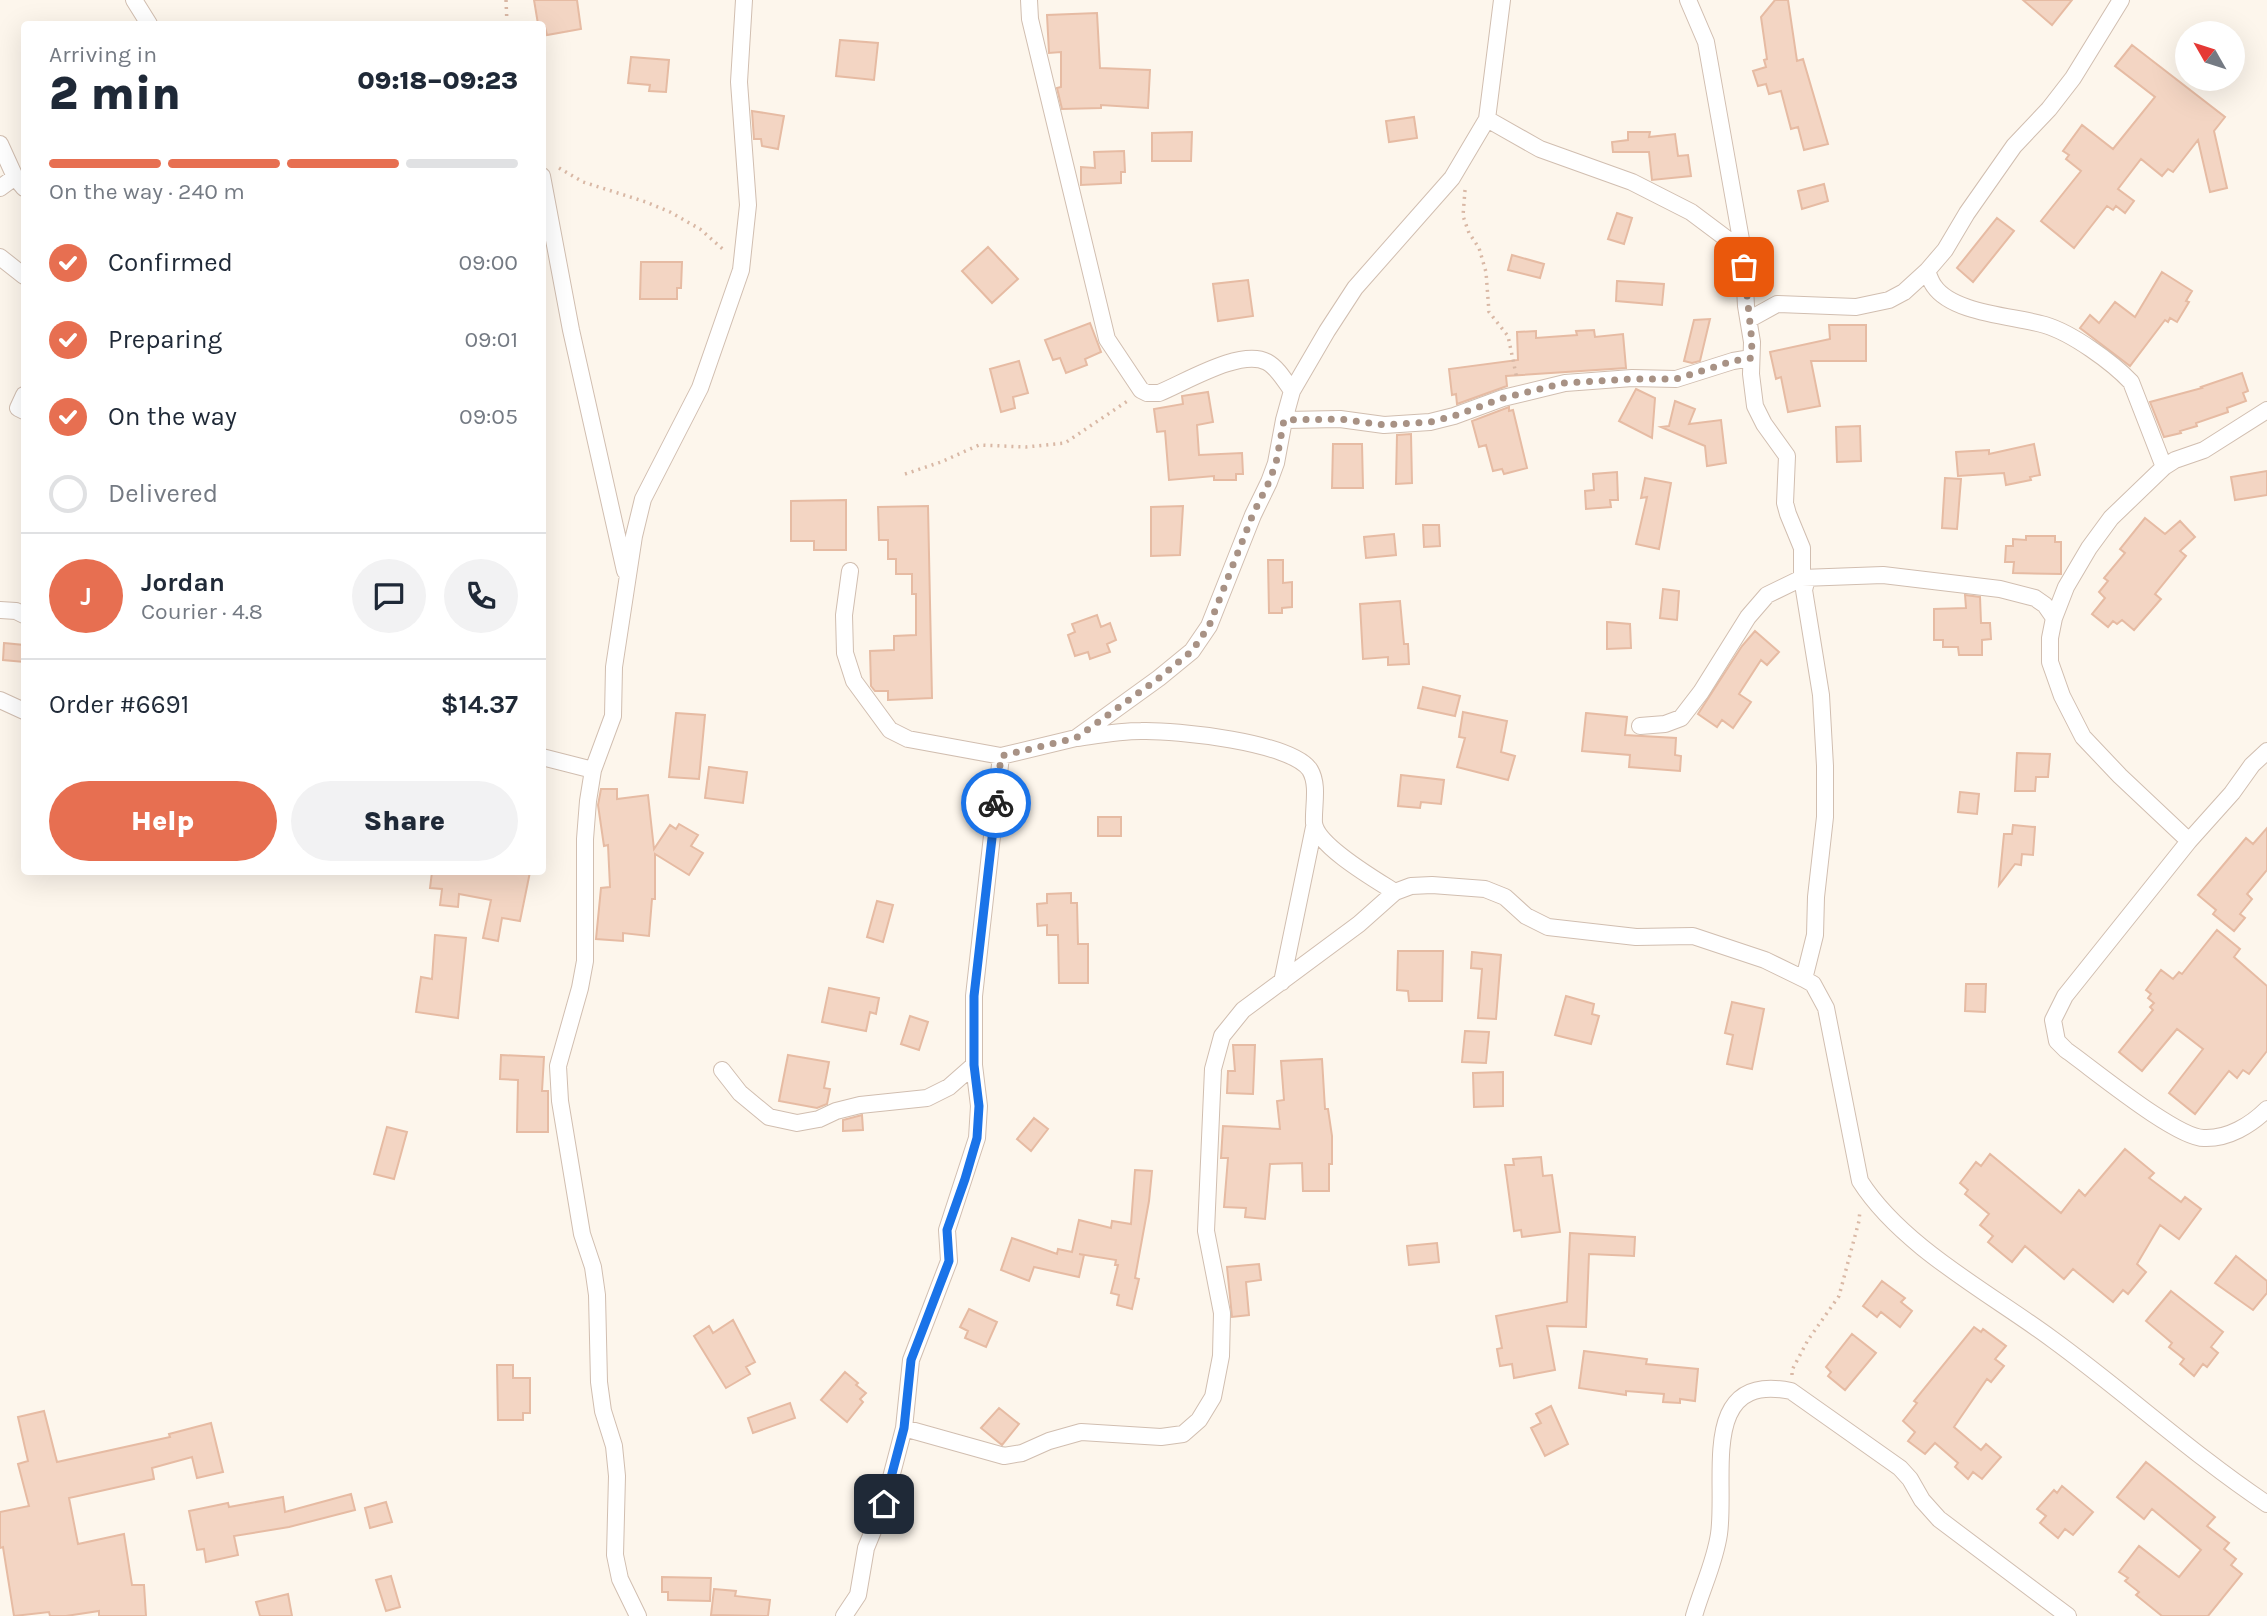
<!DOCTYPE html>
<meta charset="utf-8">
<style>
body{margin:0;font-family:Karla,sans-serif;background:#f2f2f3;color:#1f2937;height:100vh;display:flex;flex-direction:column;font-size:26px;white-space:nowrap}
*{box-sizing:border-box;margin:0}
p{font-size:23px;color:#747a83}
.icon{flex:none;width:38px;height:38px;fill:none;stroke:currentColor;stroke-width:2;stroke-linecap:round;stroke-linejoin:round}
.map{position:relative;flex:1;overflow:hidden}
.drawer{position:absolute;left:21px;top:21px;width:525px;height:854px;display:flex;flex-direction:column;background:#fff;border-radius:7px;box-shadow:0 7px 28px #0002}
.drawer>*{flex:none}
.needle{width:46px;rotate:309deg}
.buttons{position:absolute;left:2175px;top:21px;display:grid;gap:14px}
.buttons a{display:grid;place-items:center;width:70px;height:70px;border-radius:50%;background:#fff;box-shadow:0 7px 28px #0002;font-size:35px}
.pin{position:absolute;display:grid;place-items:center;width:60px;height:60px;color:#fff;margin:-30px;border-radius:14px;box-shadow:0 4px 10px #0006}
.courier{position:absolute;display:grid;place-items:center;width:70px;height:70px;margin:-35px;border:5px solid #1a73e8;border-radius:50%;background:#fff;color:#222;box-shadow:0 2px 9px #0007}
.headline em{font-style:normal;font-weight:800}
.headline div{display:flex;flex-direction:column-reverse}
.headline{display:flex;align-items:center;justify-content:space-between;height:119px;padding:0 28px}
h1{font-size:46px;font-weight:800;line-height:52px}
.bar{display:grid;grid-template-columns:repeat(4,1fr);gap:10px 7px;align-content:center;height:84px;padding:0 28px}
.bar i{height:9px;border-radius:5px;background:#e0e1e3}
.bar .active{background:#e76f51}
.bar p{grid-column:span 4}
.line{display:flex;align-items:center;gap:18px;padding:0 28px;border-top:2px solid #e0e1e3}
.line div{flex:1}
.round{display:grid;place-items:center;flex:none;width:74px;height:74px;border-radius:37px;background:#f2f2f3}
ol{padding:0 28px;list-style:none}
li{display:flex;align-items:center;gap:21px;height:77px}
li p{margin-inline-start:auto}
li .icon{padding:7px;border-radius:50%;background:#e76f51;color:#fff;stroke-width:4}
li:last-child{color:#747a83}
li i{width:38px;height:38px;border:4px solid #e0e1e3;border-radius:50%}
.cta{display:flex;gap:14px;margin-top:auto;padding:14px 28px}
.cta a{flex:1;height:80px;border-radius:42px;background:#e76f51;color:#fff;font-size:28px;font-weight:800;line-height:80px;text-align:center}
.cta a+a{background:#f2f2f3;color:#1f2937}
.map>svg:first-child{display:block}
.building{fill:#f3d5c3;stroke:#e6bba3;stroke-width:2}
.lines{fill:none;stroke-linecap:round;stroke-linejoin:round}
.minor-casing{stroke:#d1beb0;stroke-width:18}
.path{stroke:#d9b8a5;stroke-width:3.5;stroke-dasharray:2 5;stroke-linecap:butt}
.minor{stroke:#fff;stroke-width:16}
.done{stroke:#a89285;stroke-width:7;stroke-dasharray:0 12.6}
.route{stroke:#1a73e8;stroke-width:9}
</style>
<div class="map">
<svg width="2267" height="1616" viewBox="0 0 2267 1616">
<rect width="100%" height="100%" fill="#fdf6ec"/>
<path class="building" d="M534,0H577L581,29L547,35L545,27L538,24Z
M1775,0H1788L1797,61L1803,59L1828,144L1804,150L1798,127L1791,129L1781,91L1769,94L1766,84L1758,86L1753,71L1766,67L1764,60L1767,59L1761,17Z
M2023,0H2072L2052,25Z
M1097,13L1100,68L1150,70L1148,108L1101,105V108L1062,109L1057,88L1061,87V52L1049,53L1047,15Z
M840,40L878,43L874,80L836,76Z
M2132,45L2225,117L2214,131L2227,188L2210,192L2198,140L2173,172L2168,169L2162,176L2141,159L2118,189L2134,201L2125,213L2116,206L2113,210L2107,206L2074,248L2041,221L2081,171L2066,159L2069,155L2063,151L2082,125L2113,149L2155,97L2115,66Z
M631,57L669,60L666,92L649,91L650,85L628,83Z
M752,111L784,116L778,149L762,146L761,139H754Z
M1414,117L1417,138L1389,142L1386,121Z
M1192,132L1191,161H1152V133Z
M1628,132H1650L1649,137L1675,134L1678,156L1688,155L1691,176L1652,180L1649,152H1613L1612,142L1628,140Z
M1124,151L1125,172H1121V183L1081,185V167L1095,168L1094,152Z
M1824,184L1828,201L1802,209L1798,191Z
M1617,213L1632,218L1624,244L1608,239Z
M1997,218L2014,231L1973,282L1957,268Z
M988,247L1018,279L992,303L962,271Z
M1512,255L1544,264L1540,278L1508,270Z
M641,262H682L681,288H677V299H640Z
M2162,272L2192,291L2186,301L2189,302L2177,322L2170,318L2168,322L2165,320L2130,366L2080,328L2090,315L2099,323L2115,302L2135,317Z
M1248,280L1253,316L1218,321L1213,284Z
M1617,281L1664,284L1662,305L1616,301Z
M1710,319L1700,361L1692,363L1684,361L1694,320Z
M1090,323L1101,352L1085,359L1087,365L1066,373L1060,358L1053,360L1045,340Z
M1829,325H1866V361H1811L1820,406L1788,412L1781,377L1776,379L1770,352L1830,339Z
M1594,330L1595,337L1623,334L1626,368L1506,376L1507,386L1457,404L1456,394L1452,395L1449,369L1518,360L1517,332L1536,331V338L1577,335L1576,331Z
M1019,361L1028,393L1013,397L1015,408L1001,412L990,369Z
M2242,373L2248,391L2243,393L2246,401L2227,408L2228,412L2196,423L2197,426L2180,431L2181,433L2164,437L2150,402L2202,388L2201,387Z
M1636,389L1655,398L1652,438L1619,421Z
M1208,392L1213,422L1197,425L1199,455L1242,453L1243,474H1236V480H1214V476L1169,480L1165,431L1157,432L1154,409L1183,404L1182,396Z
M1675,401L1695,409L1689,424L1721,420L1726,463L1707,466L1705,446L1661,427L1669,426Z
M1509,407V411L1513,410L1527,468L1504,474L1502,469L1493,471L1486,445L1479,447L1472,421Z
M1860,426L1861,461L1837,462L1836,427Z
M1411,434L1412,483L1396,484L1397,435Z
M1333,444H1362L1363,488H1332Z
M2034,444L2040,475L2030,477L2031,480L2006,485L2004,473L1958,476L1956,452L1989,450V454Z
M2267,471V495L2235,500L2231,477Z
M1617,472L1618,500H1610L1611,507L1586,509L1585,491L1594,490L1593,474Z
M1645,478L1671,483L1659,549L1636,544L1647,497L1641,498Z
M1945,478L1961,479L1957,529L1942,528Z
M846,500V550H814V541H791V501Z
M928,506L932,698L888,700V691H875L871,686L870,651L894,650V636L916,635V594H912V574H896V559H888V540H879L878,507Z
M1183,506L1180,555L1151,556V507Z
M2145,518L2165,534L2180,521L2195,537L2180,551L2186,556L2155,594L2161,599L2134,630L2122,620L2117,624L2113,621L2108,627L2092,614L2105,598L2099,592L2108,581L2104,578L2125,553L2120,549Z
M1423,525H1439L1440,546L1424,547Z
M1394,534L1396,555L1366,558L1364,537Z
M2026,536H2055V542H2061V574L2013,573L2014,562H2005L2006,546H2013V539L2026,540Z
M1268,560H1283V583L1292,582V607L1282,608V613H1269Z
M1663,589L1679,591L1677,620L1660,618Z
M1965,595L1980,597L1981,623H1990L1991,639L1982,640V655H1959L1958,647H1943V640H1934V609L1966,608Z
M1400,601L1404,644H1408L1409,664L1388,665V657L1363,659L1360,604Z
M1097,615L1101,627L1110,623L1116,640L1107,644L1110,652L1090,659L1088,652L1075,656L1068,635L1075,632L1072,624Z
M1607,622L1630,624L1631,648L1607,649Z
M1755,631L1779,652L1767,665L1761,660L1739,694L1751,702L1733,728L1722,720L1717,727L1698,714L1742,646Z
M4,643L24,645V662L3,660Z
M1423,687L1460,696L1455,716L1418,708Z
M1463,712L1507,721L1501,752L1515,756L1508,780L1457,767L1465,738L1459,737Z
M676,713L705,715L699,779L669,777Z
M1586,713L1627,717L1625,735L1676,738L1675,755L1681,756L1680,771L1629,767L1630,755L1582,751Z
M2017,753L2050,754L2048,777H2036L2035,791H2015Z
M709,767L747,772L743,803L705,798Z
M1401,775L1444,780L1441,804L1421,802L1420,808L1398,806Z
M601,789H617V799L648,795L654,849L670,825L676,829L679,824L698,835L691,846L703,853L689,875L655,854V899H652L649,936L623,933V941L596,939L601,888L610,887L608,845L604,846L598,805Z
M1960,792L1979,794L1977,814L1958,812Z
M1098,817H1121V836H1098Z
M2013,825L2035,827L2033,855L2022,854L2021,865L2015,864L1999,885L2004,834H2012Z
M2267,828V870L2247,894L2252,899L2240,914L2245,918L2234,931L2213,914L2216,910L2198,895L2246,838L2253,844Z
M432,872H530L520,921L502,918L498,941L483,938L491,900L459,894L458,907L440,905L442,889L430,888Z
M1071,893V903H1077L1078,944H1088V983H1059L1058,935H1047V925L1038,926L1037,904L1047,903V894Z
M877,901L893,905L883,942L867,937Z
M2217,930L2240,949L2234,957L2267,986V1051L2249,1074L2243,1070L2237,1078L2229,1071L2195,1114L2169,1093L2203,1049L2177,1029L2142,1071L2119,1052L2153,1010L2150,1007L2154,1003L2148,998L2151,994L2146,990L2161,970L2173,979L2179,972L2182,974Z
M435,935L466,938L458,1018L416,1012L421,977L432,979Z
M1398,951H1443L1442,1001H1409L1408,991L1397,990Z
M1472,952L1501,955L1496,1019L1478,1018L1482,969L1471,968Z
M1966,984H1986L1985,1012L1965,1011Z
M829,988L879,998L876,1014L870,1012L866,1031L822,1022Z
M1566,996L1594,1004L1592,1014L1599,1016L1591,1044L1555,1035Z
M1732,1002L1764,1009L1752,1069L1727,1064L1733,1035L1725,1033Z
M910,1016L928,1022L919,1050L901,1044Z
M1465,1031L1489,1032L1486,1063L1462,1062Z
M1233,1045H1255L1253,1094L1227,1093L1228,1071H1235Z
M501,1055L544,1057L542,1091H548V1132H517L518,1080L500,1079Z
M788,1055L829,1062L824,1088L830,1089L827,1104L817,1108L779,1101Z
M1322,1059L1325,1109H1328L1332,1136V1164H1329V1191H1303L1302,1163L1270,1164L1265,1219L1245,1217L1246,1208L1224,1207L1228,1158H1221L1223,1126L1280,1129L1277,1101L1284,1100L1281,1061Z
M1503,1072V1106L1474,1107L1473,1073Z
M862,1115L863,1130L843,1131V1120Z
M1034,1118L1048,1129L1031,1151L1017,1139Z
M387,1127L407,1132L394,1179L374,1174Z
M2125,1149L2154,1173L2149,1178L2181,1202L2185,1197L2201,1209L2179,1239L2160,1225L2137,1264L2146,1272L2128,1294L2123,1290L2113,1302L2073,1269L2064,1279L2025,1246L2012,1262L1988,1242L1993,1236L1980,1225L1989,1214L1965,1194L1968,1190L1960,1183L1976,1162L1981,1166L1990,1154L2061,1213L2079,1190L2085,1196Z
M1541,1157L1543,1176L1552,1175L1560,1232L1522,1237L1521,1230L1514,1231L1505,1165H1514L1513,1159Z
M1135,1170L1152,1171L1149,1201L1135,1278L1139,1279L1132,1309L1117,1305L1119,1295L1111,1293L1118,1265H1115L1116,1260L1079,1254L1084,1255L1079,1277L1034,1267L1029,1281L1001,1270L1012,1238L1057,1254L1058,1249L1072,1252L1079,1220L1111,1228L1112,1221L1131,1224Z
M1570,1233L1635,1237L1634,1256L1589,1254L1586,1327L1547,1326L1555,1370L1514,1378L1512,1364L1500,1366L1497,1349L1502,1348L1496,1316L1567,1302Z
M1437,1243L1439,1262L1409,1265L1407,1246Z
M2236,1256L2267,1281V1293L2253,1310L2215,1283Z
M1259,1264L1261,1280L1246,1282L1249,1315L1232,1317L1227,1267Z
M1882,1281L1905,1298L1901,1302L1912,1311L1900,1327L1881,1312L1877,1317L1863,1306Z
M2171,1291L2223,1332L2211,1347L2218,1353L2207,1367L2203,1364L2194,1376L2180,1364L2184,1359L2169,1347L2172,1343L2146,1321Z
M969,1309L997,1322L986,1347L965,1338L968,1331L960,1327Z
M733,1320L755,1362L746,1367L750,1374L726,1388L694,1336L709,1326L713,1333Z
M1974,1327L1981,1332L1983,1329L2006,1346L1995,1359L2004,1366L1991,1382L1987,1379L1954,1427L1981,1450L1986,1444L2001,1457L1982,1479L1973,1472L1968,1479L1955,1467L1958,1463L1935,1443L1925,1454L1908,1441L1915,1432L1903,1421L1917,1403L1914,1401Z
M1852,1334L1876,1353L1845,1390L1828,1376L1831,1372L1826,1367Z
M1584,1351L1647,1359L1646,1364L1698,1369L1695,1401L1680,1399V1403L1663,1402L1664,1394L1626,1391V1395L1579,1388Z
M497,1365H513V1378H530V1413H523V1420H498Z
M845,1372L858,1383L856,1385L866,1393L860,1399L863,1402L847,1422L821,1400Z
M790,1403L795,1418L753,1433L748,1418Z
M1551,1406L1568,1444L1545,1456L1531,1428L1541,1423L1536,1414Z
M999,1408L1019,1424L1002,1445L981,1428Z
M44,1411L57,1462L170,1437L169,1434L211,1423L223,1472L197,1478L192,1457L152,1468L154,1479L69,1498L78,1544L124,1534L132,1585H144L146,1616H99V1611L66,1616H50L49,1612L14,1616L3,1547L0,1548V1512L29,1506L18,1464L28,1461L18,1417Z
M2146,1462L2215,1517L2207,1526L2229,1543L2224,1549L2236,1559L2231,1565L2242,1574L2208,1616H2162L2136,1595L2139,1592L2125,1581L2128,1578L2119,1572L2139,1546L2179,1577L2201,1550L2152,1509L2144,1519L2117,1497Z
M2062,1486L2093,1512L2073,1535L2065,1529L2058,1538L2040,1523L2046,1516L2037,1509L2054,1490L2057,1493Z
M351,1494L355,1510L289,1527L234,1536L238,1555L206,1562L204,1549L197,1550L189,1511L228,1503L229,1507L283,1497L285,1512Z
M386,1502L392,1522L370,1528L365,1508Z
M391,1576L400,1607L386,1611L376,1580Z
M662,1577L711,1578L710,1601L668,1600V1592H662Z
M714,1589L736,1591L735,1596L770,1600L768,1616L711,1615Z
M288,1594L292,1616H260L256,1602Z"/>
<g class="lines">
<g class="minor-casing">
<path id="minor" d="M134,0L149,24
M1029,0L1030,19L1107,339L1141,390L1147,393H1159C1186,382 1241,348 1267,362C1278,368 1285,381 1292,391
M1688,0L1706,42L1743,251L1746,306L1752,342L1751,374L1755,406L1764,424L1787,456L1785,503L1788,514L1802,548V578
M1487,119L1540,149L1632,182L1691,212L1743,251
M0,144L15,177L24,188
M542,176L571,330L625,571
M0,188L15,177
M0,257L24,276
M1927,271C1929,276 1931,282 1934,286C1953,314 2015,316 2045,325C2072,333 2112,362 2131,382L2164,467
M1750,319L1777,304L1856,307L1889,300L1904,292L1927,271L1945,250L1967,213L2014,146L2049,109L2073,78L2121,0
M24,395L18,408L24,411
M1284,420L1340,419L1384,425L1430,422L1454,416L1503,398L1565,383L1632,378L1676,379L1733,361L1751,358
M850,571L844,615L845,653L854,681L890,730L908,739L1001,756L1076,738L1159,678L1192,651L1209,626L1253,515L1269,482L1276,463L1284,420L1292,391L1327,331L1355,288L1452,178L1487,119L1502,0
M0,610L16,611L24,615
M0,700L24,711
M1640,726L1665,724L1681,718L1701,692L1748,617L1767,595L1802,578L1883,575L2000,589L2035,598L2045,605L2054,618
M1077,738C1098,735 1120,731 1141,731C1175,730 1292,742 1310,770C1319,785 1313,807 1314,823C1317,846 1376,880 1395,892
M2267,751L2252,765L2232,793L2189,841L2065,996L2053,1020L2057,1041L2066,1050C2093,1069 2176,1138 2204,1138C2228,1139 2251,1125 2267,1109
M542,757L593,770
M2189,841L2120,776L2083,737L2062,696L2050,662V638L2054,618L2066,587L2089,548L2111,518L2164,467L2175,460L2204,450L2267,410
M1804,979L1815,935L1816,897L1825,817V766L1821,695L1804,590L1807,578
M1282,982L1314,827
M722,1070L740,1093L769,1117L797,1123L819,1119L836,1111L860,1105L927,1098L949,1087L974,1065
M904,1428L1004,1456L1022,1453L1049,1441L1081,1432L1161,1437L1183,1434L1199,1420L1213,1397L1221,1356L1222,1313L1206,1231L1213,1069L1222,1036L1243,1010L1359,924L1395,892L1411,886L1432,885L1485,889L1505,897L1526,916L1548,927L1636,937L1693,936L1765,960L1804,979L1813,984L1826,1008L1860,1181C1902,1247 1990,1293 2052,1339C2125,1392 2192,1454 2267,1504
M638,1616L620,1579L615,1555L617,1476L614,1446L603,1411L599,1382L597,1295L593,1267L582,1234L560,1101L558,1066L580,988L585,961V839L588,801L593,770L613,716L614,667L634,536L643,499L700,388L741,270L748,205L739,82L744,0
M844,1616L858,1595L866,1548L884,1504L904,1428L911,1360L949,1261L947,1230L977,1138L979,1106L974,1065V996L1001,756
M1694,1616C1702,1588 1715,1562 1719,1534C1727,1478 1698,1372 1791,1391L1900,1468L1910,1479L1922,1500L1939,1519L2068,1616"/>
</g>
<path class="path" d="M506,0L507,24
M559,168L583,182L646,202L670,212L700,229L725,251
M1465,190L1463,216L1469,233L1479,248L1486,272L1489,312L1508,336L1517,379
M905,474L941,462L979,445L1026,447L1065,443L1129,400
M1792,1375V1370L1808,1340L1839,1296L1859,1221L1860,1210"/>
<use href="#minor" class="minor"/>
</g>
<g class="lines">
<path class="done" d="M996,803L1001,756L1076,738L1159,678L1192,651L1209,626L1253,514L1269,482L1276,463L1284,420L1340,419L1384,425L1430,422L1454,416L1503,398L1564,383L1632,379H1676L1733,361L1751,358L1752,342L1744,267"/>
<path class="route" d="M884,1504L904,1428L911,1360L949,1261L947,1230L965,1179L977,1138L979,1106L974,1065V996L996,803"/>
</g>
</svg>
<div class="buttons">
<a><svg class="needle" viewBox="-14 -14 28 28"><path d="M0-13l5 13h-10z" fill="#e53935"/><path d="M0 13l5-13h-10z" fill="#747a83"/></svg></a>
</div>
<div class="pin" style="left:1744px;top:267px;background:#ea580c"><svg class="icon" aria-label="bag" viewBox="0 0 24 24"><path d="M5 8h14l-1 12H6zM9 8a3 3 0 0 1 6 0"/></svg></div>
<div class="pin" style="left:884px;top:1504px;background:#1f2937"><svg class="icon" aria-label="home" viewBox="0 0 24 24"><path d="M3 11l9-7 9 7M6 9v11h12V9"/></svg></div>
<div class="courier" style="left:996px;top:803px"><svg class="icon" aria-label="bike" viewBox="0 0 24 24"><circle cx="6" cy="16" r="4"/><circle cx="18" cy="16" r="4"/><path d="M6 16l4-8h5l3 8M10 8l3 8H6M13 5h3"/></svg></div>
<section class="drawer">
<div class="headline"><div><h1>2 min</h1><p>Arriving in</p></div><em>09:18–09:23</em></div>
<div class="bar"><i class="active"></i><i class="active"></i><i class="active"></i><i></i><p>On the way · 240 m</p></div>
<ol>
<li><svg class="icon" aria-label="check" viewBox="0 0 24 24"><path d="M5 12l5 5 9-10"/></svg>Confirmed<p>09:00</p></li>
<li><svg class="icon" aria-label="check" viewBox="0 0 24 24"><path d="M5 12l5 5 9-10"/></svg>Preparing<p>09:01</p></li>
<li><svg class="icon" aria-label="check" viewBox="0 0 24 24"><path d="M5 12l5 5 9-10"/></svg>On the way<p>09:05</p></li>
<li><i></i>Delivered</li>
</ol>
<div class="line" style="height:126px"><b class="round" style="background:#e76f51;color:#fff">J</b><div><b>Jordan</b><p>Courier · 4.8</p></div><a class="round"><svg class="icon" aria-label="chat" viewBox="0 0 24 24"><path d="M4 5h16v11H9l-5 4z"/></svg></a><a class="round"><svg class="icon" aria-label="phone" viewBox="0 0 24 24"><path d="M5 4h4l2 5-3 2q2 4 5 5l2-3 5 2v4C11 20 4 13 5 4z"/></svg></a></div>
<div class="line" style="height:91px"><div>Order #6691</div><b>$14.37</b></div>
<div class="cta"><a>Help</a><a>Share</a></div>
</section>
</div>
